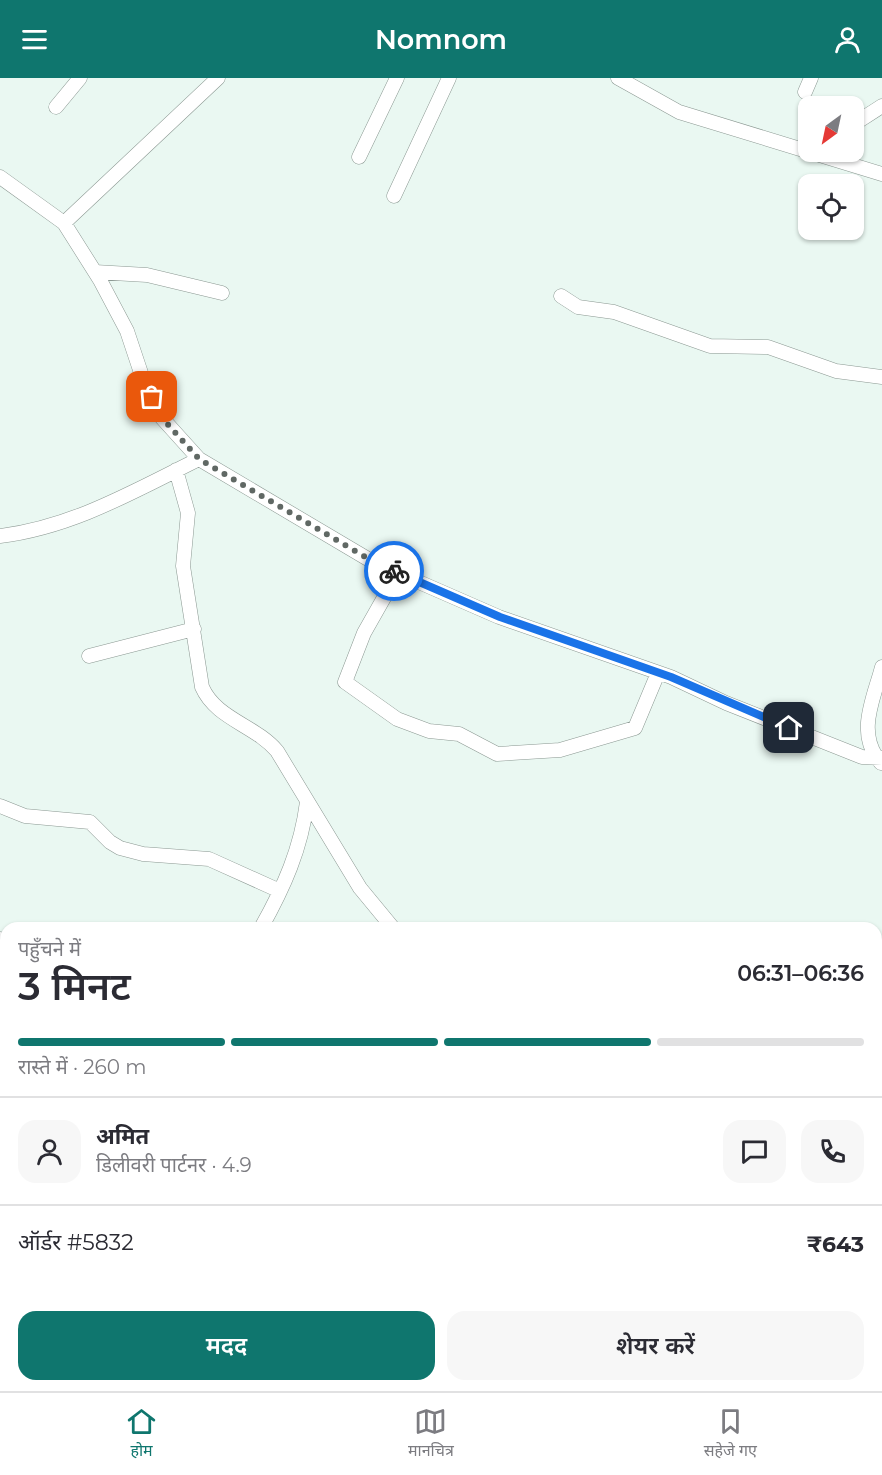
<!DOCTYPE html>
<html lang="hi">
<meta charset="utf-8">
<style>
body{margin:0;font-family:Montserrat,"Noto Sans Devanagari",sans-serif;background:#f7f7f7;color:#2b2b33;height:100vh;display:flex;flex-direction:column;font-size:22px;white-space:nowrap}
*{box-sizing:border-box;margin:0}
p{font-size:20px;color:#7c7c81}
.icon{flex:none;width:33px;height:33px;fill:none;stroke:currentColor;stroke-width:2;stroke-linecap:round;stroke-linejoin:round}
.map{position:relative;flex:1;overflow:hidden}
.panel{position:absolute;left:0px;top:844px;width:882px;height:470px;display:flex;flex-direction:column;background:#fff;border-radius:18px 18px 0 0;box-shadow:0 2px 4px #0004}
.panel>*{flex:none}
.needle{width:39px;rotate:213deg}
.buttons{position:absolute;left:798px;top:18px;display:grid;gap:12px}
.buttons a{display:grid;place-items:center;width:66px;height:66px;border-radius:12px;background:#fff;box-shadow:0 2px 4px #0004;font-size:30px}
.pin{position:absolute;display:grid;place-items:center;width:51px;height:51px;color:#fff;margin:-26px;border-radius:12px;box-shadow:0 3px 9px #0006}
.courier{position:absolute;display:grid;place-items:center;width:60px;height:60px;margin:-30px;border:4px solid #1a73e8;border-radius:50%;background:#fff;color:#222;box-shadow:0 2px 8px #0007}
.summary em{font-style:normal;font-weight:600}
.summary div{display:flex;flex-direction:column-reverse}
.summary{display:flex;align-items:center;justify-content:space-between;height:102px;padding:0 18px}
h1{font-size:39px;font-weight:600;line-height:45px}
.bar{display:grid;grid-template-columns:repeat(4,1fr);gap:9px 6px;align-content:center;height:72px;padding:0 18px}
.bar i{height:8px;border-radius:4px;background:#e1e1e2}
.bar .on{background:#0f766e}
.bar p{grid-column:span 4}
.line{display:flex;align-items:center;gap:15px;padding:0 18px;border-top:2px solid #e1e1e2}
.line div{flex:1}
.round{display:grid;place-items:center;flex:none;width:63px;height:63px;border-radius:18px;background:#f7f7f7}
.action{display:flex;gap:12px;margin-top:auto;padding:12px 18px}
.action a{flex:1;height:69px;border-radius:18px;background:#0f766e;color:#fff;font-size:24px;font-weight:600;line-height:69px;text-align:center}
.action a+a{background:#f7f7f7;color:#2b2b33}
header{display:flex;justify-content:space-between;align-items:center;height:78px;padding:0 18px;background:#0f766e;color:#fff;font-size:27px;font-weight:600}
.dock{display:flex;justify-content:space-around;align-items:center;height:84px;border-top:2px solid #e1e1e2;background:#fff;font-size:16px;color:#7c7c81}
.dock a{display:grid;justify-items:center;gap:3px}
.dock .on{color:#0f766e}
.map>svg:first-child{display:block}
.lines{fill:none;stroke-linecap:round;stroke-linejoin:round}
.minor-casing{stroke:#8b9892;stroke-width:15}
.minor{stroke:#fff;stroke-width:14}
.done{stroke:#606864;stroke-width:6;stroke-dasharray:0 10.8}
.route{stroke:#1a73e8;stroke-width:8}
</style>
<header><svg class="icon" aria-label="menu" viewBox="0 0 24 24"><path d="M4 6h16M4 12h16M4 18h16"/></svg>Nomnom<svg class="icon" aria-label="person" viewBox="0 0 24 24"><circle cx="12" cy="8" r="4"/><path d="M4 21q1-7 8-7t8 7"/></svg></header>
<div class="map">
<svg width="882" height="1313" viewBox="0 0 882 1313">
<rect width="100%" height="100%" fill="#eaf8f2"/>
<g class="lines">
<g class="minor-casing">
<path id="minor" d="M618,0L679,34L882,96
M805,14L811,0
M56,29L80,0
M854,46L882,28
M359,79L397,0
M0,99L64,145L100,202L127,253L142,298L162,340L199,381L373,484L499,539L671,599L726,625L862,679L882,680
M394,118L449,0
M64,145L218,0
M95,194L147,197L222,215
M561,218L578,229L614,234L710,268L768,269L836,293L882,299
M176,392L188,435L183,488L202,609C216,641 255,647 277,673L360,810L393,850
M0,458C73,449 134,413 199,381
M398,495L364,555L345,604L397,641L429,653L459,656L497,676L560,672L635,650L658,595
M89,578L194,551
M881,685C855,656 874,620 882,589
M0,728L25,738L90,744L110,764L120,770L143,776L209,781L280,813
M261,850C284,809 301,771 307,724
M0,861L6,864
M0,887L6,881
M0,921L6,919
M876,960L882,964
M0,1051L6,1049
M876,1074L882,1067
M876,1107L882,1100
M564,1308L567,1313
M597,1308L600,1313
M678,1308L688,1313
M247,1309L257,1313
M497,1313L507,1308
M741,1313L742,1308
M758,1313L759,1308"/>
</g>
<use href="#minor" class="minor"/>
</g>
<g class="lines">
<path class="done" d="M152,319L162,340L199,381L374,484L394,493"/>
<path class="route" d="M394,493L500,539L671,599L789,650"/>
</g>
</svg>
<div class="buttons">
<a><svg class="needle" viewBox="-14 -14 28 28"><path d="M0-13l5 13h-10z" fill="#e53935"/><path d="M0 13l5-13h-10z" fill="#7c7c81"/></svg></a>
<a><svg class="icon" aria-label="locate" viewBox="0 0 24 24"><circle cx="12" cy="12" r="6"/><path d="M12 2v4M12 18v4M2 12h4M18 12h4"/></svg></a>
</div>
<div class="pin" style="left:152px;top:319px;background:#ea580c"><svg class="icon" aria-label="bag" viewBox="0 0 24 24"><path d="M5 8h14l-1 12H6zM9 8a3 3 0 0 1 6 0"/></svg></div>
<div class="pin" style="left:789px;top:650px;background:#1f2937"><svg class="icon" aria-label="home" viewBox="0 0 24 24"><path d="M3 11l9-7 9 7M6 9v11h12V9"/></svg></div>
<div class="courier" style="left:394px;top:493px"><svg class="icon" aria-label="bike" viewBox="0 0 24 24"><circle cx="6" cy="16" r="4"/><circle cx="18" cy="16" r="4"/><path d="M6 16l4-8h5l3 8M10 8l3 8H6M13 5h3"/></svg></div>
<section class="panel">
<div class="summary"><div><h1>3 मिनट</h1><p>पहुँचने में</p></div><em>06:31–06:36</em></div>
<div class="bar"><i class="on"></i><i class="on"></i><i class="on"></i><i></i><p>रास्ते में · 260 m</p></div>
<div class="line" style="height:108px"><a class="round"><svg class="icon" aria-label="person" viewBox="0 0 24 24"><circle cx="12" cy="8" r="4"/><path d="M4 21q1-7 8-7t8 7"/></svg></a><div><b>अमित</b><p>डिलीवरी पार्टनर · 4.9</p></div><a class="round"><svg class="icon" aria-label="chat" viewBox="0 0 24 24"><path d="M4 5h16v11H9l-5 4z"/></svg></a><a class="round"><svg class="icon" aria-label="phone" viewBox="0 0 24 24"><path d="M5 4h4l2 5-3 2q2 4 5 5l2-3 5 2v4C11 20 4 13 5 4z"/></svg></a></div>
<div class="line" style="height:78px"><div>ऑर्डर #5832</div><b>₹643</b></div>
<div class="action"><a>मदद</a><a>शेयर करें</a></div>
</section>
</div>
<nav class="dock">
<a class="on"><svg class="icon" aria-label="home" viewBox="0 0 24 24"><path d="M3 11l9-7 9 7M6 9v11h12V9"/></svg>होम</a>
<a><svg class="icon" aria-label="map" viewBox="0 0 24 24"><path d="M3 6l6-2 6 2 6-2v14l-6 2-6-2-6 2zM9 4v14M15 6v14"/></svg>मानचित्र</a>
<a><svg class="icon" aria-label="saved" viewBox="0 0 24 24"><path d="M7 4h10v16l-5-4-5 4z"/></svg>सहेजे गए</a>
</nav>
